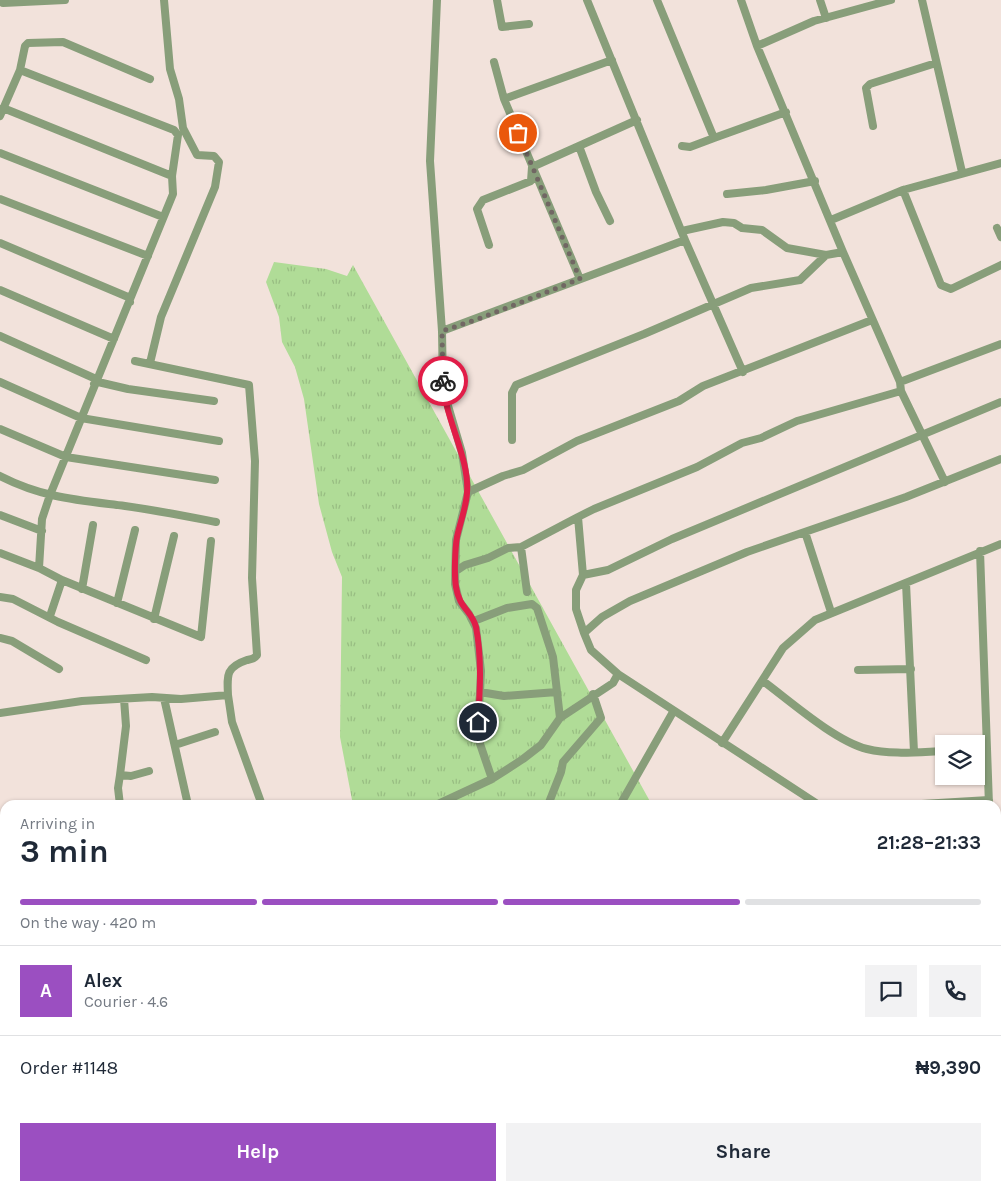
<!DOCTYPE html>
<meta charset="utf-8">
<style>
body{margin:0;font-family:Karla,sans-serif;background:#f2f2f3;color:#1f2937;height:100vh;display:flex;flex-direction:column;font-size:19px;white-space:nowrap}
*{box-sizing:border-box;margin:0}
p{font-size:16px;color:#747a83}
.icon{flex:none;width:28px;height:28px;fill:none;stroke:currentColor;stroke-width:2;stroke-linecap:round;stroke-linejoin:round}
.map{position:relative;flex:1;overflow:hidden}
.side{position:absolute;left:0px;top:800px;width:1001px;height:391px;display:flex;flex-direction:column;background:#fff;border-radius:15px 15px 0 0;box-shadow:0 1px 4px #0004}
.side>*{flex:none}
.controls{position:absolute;left:935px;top:735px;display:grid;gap:10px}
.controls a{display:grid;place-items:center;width:50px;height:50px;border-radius:0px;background:#fff;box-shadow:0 1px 4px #0004;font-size:25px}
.pin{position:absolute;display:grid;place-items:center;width:42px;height:42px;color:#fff;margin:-21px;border:2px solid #fff;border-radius:50%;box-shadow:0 1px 5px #0007}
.courier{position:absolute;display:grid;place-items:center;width:50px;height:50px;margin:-25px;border:4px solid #e11d48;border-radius:50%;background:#fff;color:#222;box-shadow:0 1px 6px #0007}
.overview em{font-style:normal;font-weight:700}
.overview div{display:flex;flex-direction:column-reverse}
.overview{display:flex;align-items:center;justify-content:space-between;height:85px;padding:0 20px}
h1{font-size:32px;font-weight:700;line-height:38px}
.bar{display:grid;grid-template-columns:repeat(4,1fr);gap:8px 5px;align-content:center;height:60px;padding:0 20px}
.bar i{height:6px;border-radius:4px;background:#e0e1e3}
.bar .active{background:#9b4fc1}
.bar p{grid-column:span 4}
.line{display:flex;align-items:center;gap:12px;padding:0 20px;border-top:1px solid #e0e1e3}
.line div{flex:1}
.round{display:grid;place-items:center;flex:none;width:52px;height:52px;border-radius:0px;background:#f2f2f3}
.action{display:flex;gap:10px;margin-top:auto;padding:10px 20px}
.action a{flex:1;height:58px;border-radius:0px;background:#9b4fc1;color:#fff;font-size:20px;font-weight:700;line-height:58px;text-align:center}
.action a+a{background:#f2f2f3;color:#1f2937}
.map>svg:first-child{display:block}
.grass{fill:url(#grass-tufts)}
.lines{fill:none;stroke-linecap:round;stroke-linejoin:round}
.minor{stroke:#889e7a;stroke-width:8}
.done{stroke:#716763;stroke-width:5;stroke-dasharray:0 9}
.route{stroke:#e11d48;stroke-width:6}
</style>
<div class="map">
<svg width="1001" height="1191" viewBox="0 0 1001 1191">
<defs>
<pattern id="grass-tufts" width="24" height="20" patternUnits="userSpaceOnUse" patternTransform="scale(1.25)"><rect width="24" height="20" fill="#b0dc97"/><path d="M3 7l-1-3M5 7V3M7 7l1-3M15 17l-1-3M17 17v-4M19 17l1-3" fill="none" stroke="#98bd82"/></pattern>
</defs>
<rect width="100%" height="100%" fill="#f2e2db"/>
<path class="grass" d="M274,262L326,269L347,276L353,265L652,805H353L340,737L342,577L332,552L319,504L304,399L295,367L282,342L279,317L266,282Z
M319,1186H863L865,1191H333Z"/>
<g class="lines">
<path class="minor" d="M3,0V3L65,0
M437,0L430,161L442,331L443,389L462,453L468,492
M497,0L502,27L529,24
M587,0L685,240L743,372
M657,0L714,138L786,112
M741,0L757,46L843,252L900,382L901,391L945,482
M820,0L826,18
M922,0L962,172
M757,46L814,21L891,0
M494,62L504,99L580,279
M504,99L612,60
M3,108L172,176
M0,116L20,70L25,46L28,43L63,42L150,79
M873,126L866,88L870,84L936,63
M579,146L596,192L610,221
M682,146L690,147L714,138
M0,153L163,217
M903,190L941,285L951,289L1001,265
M727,194L766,190L815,181
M0,199L148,256
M831,220L903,190L1001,163
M997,228L1001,237
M682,231L723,222L734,223L742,228L762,230L787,248L826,255
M0,243L128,297L130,302
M489,245L477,209L483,200L531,181L532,167L637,120
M0,290L114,339
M442,331L685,240
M0,336L96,379
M135,361L249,385L255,461L252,578L257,655C254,659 252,659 247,660C226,667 227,675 228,695
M150,363L161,317L215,187L219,162L214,156L197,155L183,128L179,99L170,69L164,0
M0,382L81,418L219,441
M900,382L1001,344
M94,384L98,382L128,389L214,401
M0,429L66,457L215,480
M512,440V393L516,385L644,334L751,288L800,280L826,255L843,252
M0,476C43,498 78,500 125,506C155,510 185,516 216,522
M0,515L42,531
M805,532L831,612
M521,547L527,592
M980,551L989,805
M0,553L39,568L42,519L50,495L173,194L172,176L178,135L174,130L20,70
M39,568L62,580L50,616
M456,571L465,565L488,558L508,548L521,547L578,517
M583,575L608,570L672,539L1001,402
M62,580L201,637L211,541
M906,583L914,752
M82,589L93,525
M0,597L13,599L58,622L146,660
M117,603L135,530
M154,619L174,536
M474,621L507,608L532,604L537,608L553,657L560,718
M584,633L576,609V590L583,575L578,517L594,509L697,467L742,443L761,438L797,421L901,391
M0,638L12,641L59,669
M858,670L911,669
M618,674L819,805
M763,681C790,701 835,741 867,749C891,755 918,752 944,751
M480,692L477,735L492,779
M557,692L504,696L480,692L481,671L476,628L469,614L459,601L455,584L456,540L468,492L503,476L523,470L577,441L679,401L703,386L872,320
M164,698L188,805
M0,713L82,701L152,697L181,699L228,695L232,722L262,805
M722,743L783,648L815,620L1001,544
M175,745L215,732
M120,775L126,726L124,699
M120,805L118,788L120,775L131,776L149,771
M436,805L492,779L523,759L541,745L560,718L613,683L618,674L591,650L584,633L602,617L630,601L747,552L906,497L1001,459
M548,805L561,772L563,762L601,718L593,694
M620,805L673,712
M905,805L989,800
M0,839L5,841
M996,887L1001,889
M0,918L5,920
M0,1002L5,1005
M996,1015L1001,1009
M0,1078L5,1080
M0,1132L5,1128
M103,1186L109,1191
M327,1186L330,1188L329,1191
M33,1191L38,1186
M122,1191L127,1186
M138,1191L143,1186
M179,1191L185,1186
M223,1191L228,1186
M270,1191L272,1186
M683,1191L686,1186
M773,1191L777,1186
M873,1191L876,1186"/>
</g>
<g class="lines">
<path class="done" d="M443,381L442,331L481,318L580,279L518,133"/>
<path class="route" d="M443,381C444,417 470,458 467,493C466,508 460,523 457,537C455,549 454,575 456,587C459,608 472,611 476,627C482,658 480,690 478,722"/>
</g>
</svg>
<div class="controls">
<a><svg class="icon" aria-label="layers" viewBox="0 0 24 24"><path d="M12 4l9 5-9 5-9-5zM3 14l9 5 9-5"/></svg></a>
</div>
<div class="pin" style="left:518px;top:133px;background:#ea580c"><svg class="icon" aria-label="bag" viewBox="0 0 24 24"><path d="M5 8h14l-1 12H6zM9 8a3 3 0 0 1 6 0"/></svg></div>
<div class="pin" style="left:478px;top:722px;background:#1f2937"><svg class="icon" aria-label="home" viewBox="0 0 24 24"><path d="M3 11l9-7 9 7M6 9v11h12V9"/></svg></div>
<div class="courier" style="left:443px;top:381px"><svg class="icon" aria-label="bike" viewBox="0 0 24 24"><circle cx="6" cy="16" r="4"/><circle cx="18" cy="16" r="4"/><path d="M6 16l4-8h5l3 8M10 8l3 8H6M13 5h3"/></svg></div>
<section class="side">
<div class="overview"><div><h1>3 min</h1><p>Arriving in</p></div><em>21:28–21:33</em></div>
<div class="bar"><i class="active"></i><i class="active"></i><i class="active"></i><i></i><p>On the way · 420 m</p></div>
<div class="line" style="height:90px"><b class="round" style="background:#9b4fc1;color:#fff">A</b><div><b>Alex</b><p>Courier · 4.6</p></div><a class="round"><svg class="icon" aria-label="chat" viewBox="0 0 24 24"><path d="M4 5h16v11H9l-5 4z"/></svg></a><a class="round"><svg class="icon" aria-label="phone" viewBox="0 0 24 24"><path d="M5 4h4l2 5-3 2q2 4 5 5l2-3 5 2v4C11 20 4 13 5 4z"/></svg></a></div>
<div class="line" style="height:65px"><div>Order #1148</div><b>₦9,390</b></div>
<div class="action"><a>Help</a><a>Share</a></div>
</section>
</div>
